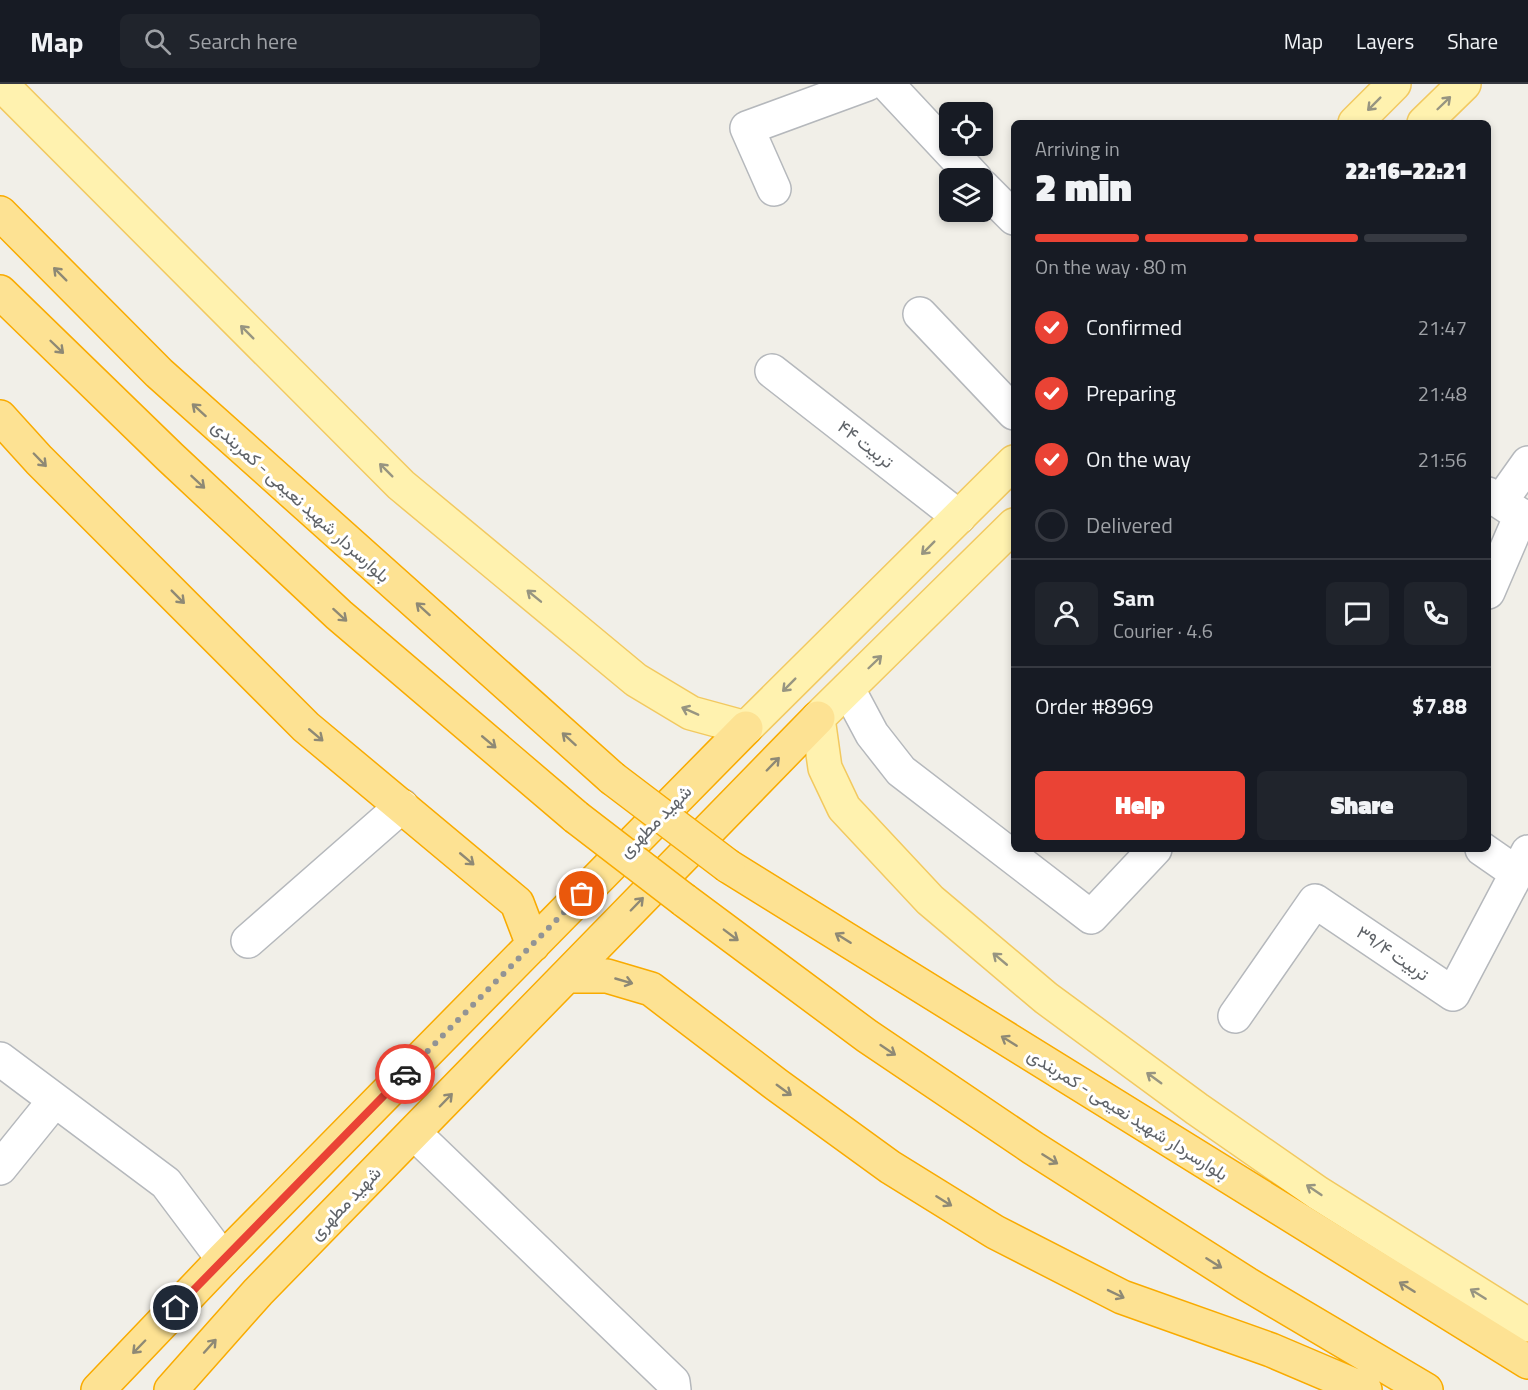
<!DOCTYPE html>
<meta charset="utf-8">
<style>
body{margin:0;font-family:"Titillium Web",Vazirmatn,sans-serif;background:#20242c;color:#f1f3f6;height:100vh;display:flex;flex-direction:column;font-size:22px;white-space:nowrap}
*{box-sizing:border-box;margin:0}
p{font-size:20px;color:#9ea1a6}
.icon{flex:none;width:33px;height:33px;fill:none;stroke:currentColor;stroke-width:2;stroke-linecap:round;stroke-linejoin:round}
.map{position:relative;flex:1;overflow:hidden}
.sheet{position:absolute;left:1011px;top:36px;width:480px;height:732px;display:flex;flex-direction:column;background:#171b24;border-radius:9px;box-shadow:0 3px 9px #0003}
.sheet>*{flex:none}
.fabs{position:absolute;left:939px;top:18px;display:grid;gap:12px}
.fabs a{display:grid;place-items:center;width:54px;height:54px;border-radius:9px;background:#171b24;box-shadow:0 3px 9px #0003;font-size:30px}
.pin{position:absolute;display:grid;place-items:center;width:51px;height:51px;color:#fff;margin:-26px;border:3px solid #fff;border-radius:50%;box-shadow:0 2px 6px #0007}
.courier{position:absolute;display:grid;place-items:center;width:60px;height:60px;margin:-30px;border:4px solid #ea4335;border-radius:50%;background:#fff;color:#222;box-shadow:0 2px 8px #0007}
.headline em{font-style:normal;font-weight:800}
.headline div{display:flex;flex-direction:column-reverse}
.headline{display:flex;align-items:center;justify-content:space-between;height:102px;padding:0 24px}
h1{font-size:39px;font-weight:800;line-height:45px}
.bar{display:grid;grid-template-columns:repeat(4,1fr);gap:9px 6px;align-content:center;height:72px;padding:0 24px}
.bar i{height:8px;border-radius:4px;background:#363941}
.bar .active{background:#ea4335}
.bar p{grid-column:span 4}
.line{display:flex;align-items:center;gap:15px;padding:0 24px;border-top:2px solid #363941}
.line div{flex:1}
.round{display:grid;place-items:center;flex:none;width:63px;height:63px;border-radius:9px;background:#20242c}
ol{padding:0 24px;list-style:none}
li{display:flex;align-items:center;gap:18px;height:66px}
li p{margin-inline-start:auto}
li .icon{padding:6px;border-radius:50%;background:#ea4335;color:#fff;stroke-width:4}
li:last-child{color:#9ea1a6}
li i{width:33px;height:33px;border:3px solid #363941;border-radius:50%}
.button{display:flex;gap:12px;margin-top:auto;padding:12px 24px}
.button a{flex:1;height:69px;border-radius:9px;background:#ea4335;color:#fff;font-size:24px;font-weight:800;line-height:69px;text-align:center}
.button a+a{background:#20242c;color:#f1f3f6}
header{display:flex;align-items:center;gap:36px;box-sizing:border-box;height:84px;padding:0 30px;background:#171b24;border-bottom:2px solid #363941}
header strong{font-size:28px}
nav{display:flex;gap:33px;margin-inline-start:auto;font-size:21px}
.search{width:420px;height:54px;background:#20242c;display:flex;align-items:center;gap:15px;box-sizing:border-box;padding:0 21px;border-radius:9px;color:#9ea1a6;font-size:22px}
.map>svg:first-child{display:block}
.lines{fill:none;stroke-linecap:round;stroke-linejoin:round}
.minor-casing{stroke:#b5b8bc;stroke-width:36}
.major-casing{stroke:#f2c960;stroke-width:36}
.highway-casing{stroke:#f9ab00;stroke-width:36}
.minor{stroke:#fff;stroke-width:33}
.major{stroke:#fff2af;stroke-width:33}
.highway{stroke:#fde293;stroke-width:33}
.highway-bridge-casing{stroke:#f9ab00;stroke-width:36;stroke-linecap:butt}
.highway-bridge{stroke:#fde293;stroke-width:33}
.oneway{stroke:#979581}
.oneway2{stroke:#8e8975}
.done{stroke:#929495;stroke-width:6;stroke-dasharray:0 10.8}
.route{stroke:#ea4335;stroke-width:8}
.labels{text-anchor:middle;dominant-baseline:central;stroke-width:6;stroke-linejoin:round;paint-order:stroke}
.street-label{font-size:18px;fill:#5f6368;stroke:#fff}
</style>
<header>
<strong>Map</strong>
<div class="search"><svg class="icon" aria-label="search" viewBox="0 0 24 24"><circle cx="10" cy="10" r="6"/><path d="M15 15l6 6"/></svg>Search here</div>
<nav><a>Map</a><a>Layers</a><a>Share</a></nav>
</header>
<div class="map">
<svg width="1528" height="1306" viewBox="0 0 1528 1306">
<rect width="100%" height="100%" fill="#f1efe8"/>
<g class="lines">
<g class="minor-casing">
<path id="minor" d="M887,0L975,94
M982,102L1014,134
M774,105L747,44L867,0
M920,230L1014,329
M772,287L959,433
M1488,410L1528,436
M1501,417L1528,379
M1488,508L1521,431
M848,605L872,650L901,687L1091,833L1155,765
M1482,765L1518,790
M248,857L402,722
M1235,932L1315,817L1453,910L1528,768
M0,975L166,1099L223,1175
M414,1049L673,1298L674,1306
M0,1084L55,1016"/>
</g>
<g class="major-casing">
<path id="major" d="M1,0L401,401L636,596L691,629L746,644L1014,378
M1355,39L1394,0
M1424,39L1464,0
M1014,441L818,634L825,684L844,724L930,816L1046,914L1197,1025L1318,1109L1528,1241"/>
</g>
<g class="highway-casing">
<path id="highway" d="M0,129L159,289L612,694
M0,208L170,373L339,531L576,733
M0,333L39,376L306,643L517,819L533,861
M728,782L1528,1278
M684,816L867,952L1033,1064L1247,1200L1426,1306
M567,892H607L651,905L777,1001L890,1083L995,1148L1122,1213L1271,1266L1365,1306
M98,1306L223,1175L746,644
M171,1306L258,1208L818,634"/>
</g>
<use href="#minor" class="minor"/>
<use href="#major" class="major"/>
<use href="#highway" class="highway"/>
<g class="highway-bridge-casing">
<path id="highway-bridge" d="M612,694L728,782
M576,733L684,816"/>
</g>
<use href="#highway-bridge" class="highway-bridge"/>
</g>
<defs><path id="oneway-shaft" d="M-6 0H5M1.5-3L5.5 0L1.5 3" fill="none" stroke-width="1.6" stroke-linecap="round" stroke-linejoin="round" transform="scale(1.5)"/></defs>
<g class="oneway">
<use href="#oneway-shaft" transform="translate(1444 19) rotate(-44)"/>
<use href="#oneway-shaft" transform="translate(1374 20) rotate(135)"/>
<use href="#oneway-shaft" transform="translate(247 248) rotate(-135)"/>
<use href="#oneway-shaft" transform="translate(386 386) rotate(-135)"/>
<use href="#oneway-shaft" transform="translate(928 464) rotate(135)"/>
<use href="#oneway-shaft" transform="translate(534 512) rotate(-141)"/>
<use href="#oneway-shaft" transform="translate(875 578) rotate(-44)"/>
<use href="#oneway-shaft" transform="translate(789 601) rotate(135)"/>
<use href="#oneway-shaft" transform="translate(690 627) rotate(-156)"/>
<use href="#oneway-shaft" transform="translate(1000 875) rotate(-140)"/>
<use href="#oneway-shaft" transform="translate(1154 994) rotate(-144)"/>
<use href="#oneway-shaft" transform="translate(1314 1106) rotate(-146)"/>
<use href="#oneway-shaft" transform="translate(1478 1210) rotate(-148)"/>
</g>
<g class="oneway2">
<use href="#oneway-shaft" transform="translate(60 190) rotate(-135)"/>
<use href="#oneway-shaft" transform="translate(57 263) rotate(44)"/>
<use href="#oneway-shaft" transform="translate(199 326) rotate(-138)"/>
<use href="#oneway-shaft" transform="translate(40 376) rotate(46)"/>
<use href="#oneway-shaft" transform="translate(198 398) rotate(43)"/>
<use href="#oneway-shaft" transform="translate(178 513) rotate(45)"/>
<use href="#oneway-shaft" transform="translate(423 525) rotate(-138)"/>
<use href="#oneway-shaft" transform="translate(340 531) rotate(42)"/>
<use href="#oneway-shaft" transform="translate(316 651) rotate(40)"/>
<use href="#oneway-shaft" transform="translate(569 655) rotate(-138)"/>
<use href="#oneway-shaft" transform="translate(489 658) rotate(40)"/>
<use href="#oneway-shaft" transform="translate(773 680) rotate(-46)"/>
<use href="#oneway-shaft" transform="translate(467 775) rotate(40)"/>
<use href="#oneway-shaft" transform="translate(637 820) rotate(-46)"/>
<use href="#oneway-shaft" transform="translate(731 851) rotate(37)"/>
<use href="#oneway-shaft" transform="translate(843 854) rotate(-148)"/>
<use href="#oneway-shaft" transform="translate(624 897) rotate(16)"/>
<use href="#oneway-shaft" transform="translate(1009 957) rotate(-148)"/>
<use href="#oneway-shaft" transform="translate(888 966) rotate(34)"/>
<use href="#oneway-shaft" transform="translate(784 1006) rotate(36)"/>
<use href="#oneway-shaft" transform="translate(446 1016) rotate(-46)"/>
<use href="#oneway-shaft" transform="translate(1050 1075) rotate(32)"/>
<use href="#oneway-shaft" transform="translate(944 1117) rotate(32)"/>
<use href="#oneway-shaft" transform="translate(1214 1179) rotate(32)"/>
<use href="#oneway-shaft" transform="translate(1407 1203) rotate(-148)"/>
<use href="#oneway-shaft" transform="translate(1116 1210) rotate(26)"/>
<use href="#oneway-shaft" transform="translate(210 1262) rotate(-48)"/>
<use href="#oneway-shaft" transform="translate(139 1263) rotate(134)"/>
</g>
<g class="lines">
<path class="done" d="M405,990L582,810"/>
<path class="route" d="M176,1224L405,990"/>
</g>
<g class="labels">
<g class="street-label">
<text transform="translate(866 360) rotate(38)">تربیت ۴۴</text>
<text transform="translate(301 417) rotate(42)">بلوارسردار شهید نعیمی - کمربندی</text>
<text transform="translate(655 737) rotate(-45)">شهید مطهری</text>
<text transform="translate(1393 869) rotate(34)">تربيت ۳۹/۴</text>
<text transform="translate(1128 1030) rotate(32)">بلوارسردار شهید نعیمی - کمربندی</text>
<text transform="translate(345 1119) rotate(-46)">شهید مطهری</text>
</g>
</g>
</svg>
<div class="fabs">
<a><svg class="icon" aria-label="locate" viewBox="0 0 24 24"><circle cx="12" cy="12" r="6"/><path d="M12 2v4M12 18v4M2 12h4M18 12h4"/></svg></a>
<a><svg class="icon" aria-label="layers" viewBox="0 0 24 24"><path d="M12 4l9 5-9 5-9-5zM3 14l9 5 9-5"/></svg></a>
</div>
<div class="pin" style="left:582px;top:810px;background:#ea580c"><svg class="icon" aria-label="bag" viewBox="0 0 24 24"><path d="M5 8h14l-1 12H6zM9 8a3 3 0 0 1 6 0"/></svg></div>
<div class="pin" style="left:176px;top:1224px;background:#1f2937"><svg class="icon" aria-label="home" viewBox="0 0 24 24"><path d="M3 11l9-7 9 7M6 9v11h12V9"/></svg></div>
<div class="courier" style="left:405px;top:990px"><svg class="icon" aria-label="car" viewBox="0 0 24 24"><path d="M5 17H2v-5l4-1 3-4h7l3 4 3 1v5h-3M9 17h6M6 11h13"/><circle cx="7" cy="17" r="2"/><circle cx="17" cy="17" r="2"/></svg></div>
<section class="sheet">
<div class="headline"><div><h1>2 min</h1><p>Arriving in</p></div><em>22:16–22:21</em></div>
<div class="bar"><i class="active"></i><i class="active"></i><i class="active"></i><i></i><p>On the way · 80 m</p></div>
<ol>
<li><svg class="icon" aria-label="check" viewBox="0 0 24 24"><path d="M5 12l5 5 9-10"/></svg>Confirmed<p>21:47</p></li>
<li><svg class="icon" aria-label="check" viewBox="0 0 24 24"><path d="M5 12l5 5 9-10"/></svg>Preparing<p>21:48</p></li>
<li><svg class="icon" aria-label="check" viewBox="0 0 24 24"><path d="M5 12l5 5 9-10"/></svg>On the way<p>21:56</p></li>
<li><i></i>Delivered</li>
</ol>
<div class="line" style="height:108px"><a class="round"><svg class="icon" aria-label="person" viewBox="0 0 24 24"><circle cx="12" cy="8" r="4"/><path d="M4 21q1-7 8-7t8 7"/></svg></a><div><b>Sam</b><p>Courier · 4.6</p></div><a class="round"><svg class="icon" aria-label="chat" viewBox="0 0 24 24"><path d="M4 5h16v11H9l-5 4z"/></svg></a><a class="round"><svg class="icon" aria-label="phone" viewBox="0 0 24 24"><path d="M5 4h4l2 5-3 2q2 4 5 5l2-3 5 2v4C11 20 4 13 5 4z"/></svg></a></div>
<div class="line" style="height:78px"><div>Order #8969</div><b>$7.88</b></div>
<div class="button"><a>Help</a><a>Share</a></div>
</section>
</div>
